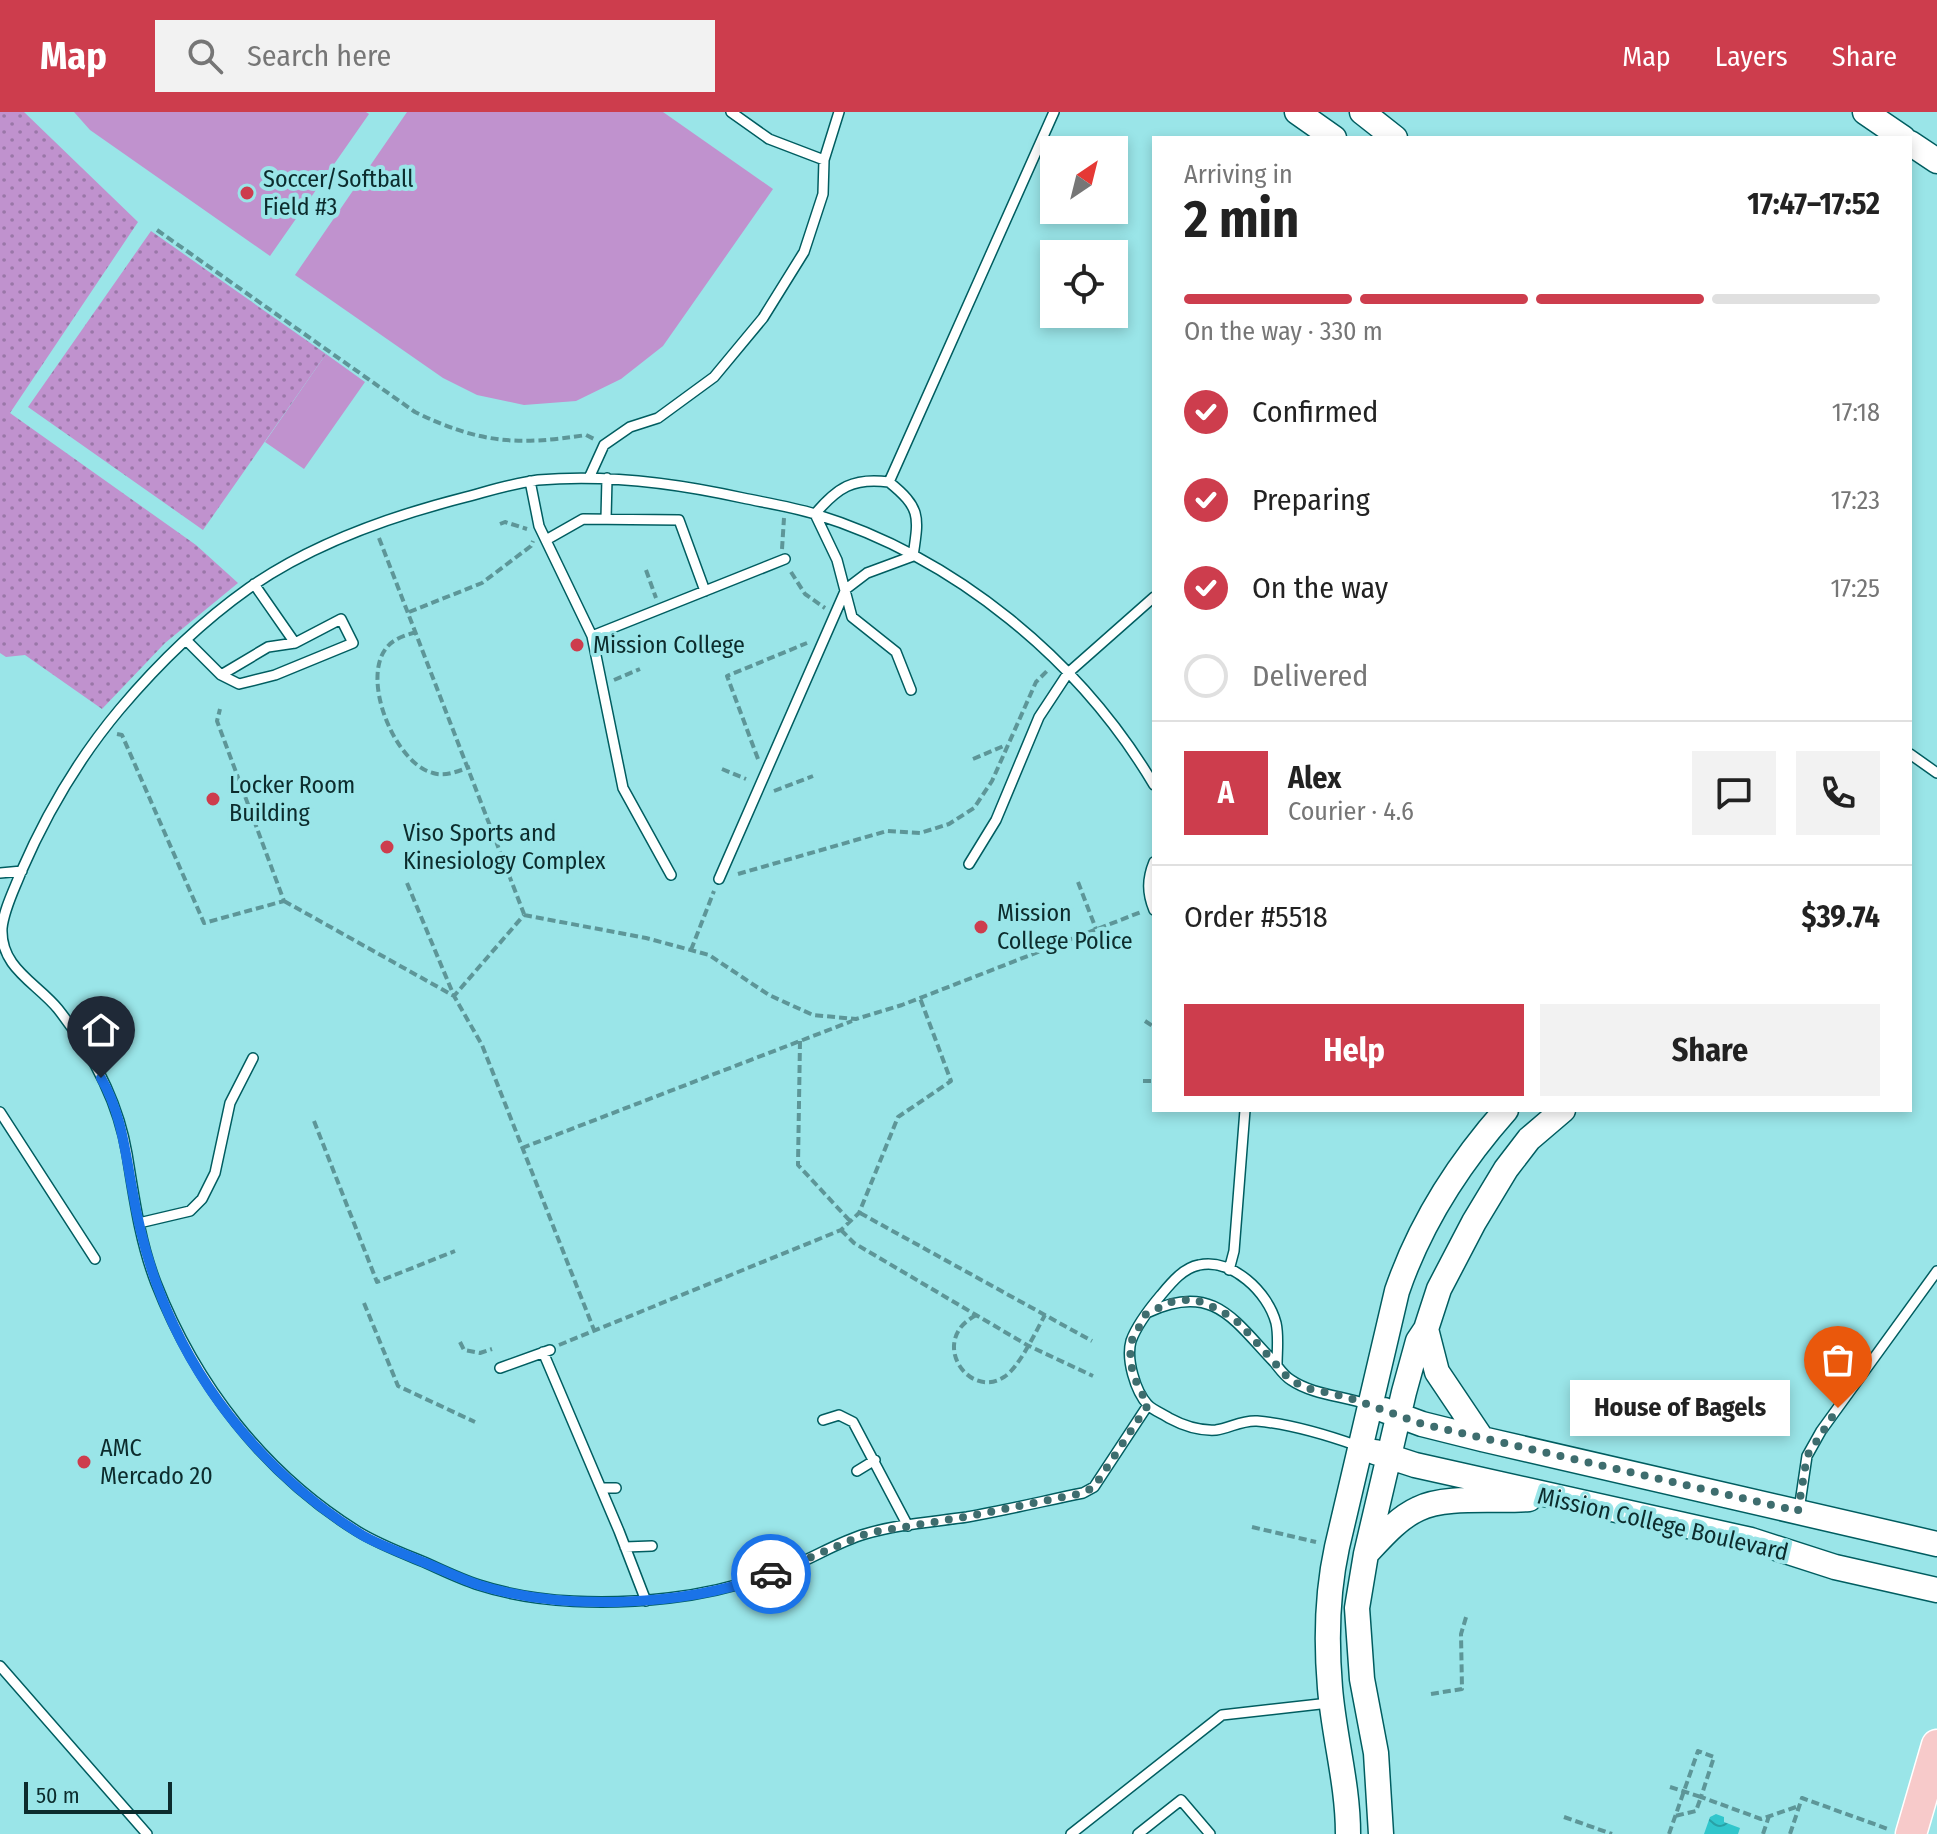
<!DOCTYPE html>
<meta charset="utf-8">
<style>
body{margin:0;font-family:"Fira Sans Condensed",sans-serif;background:#f2f2f2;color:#222;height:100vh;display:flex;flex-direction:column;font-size:30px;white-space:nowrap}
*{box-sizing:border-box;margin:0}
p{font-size:26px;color:#767676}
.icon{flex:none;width:44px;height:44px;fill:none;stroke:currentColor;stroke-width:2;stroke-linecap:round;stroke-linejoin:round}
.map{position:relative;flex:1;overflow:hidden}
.panel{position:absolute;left:1152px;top:24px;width:760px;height:976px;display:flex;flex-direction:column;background:#fff;border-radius:0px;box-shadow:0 4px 12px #0003}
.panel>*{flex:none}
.needle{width:52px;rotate:35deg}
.tools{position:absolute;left:1040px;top:24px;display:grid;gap:16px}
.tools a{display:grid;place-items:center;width:88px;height:88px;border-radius:0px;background:#fff;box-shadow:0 4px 12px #0003;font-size:40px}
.scale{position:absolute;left:24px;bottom:20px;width:148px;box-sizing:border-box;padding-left:8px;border:4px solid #0c2c2d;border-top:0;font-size:22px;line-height:28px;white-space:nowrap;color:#0c2c2d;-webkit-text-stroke:6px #9ae5e8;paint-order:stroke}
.pin{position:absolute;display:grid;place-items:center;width:68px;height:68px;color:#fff;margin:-82px -34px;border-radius:50% 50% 50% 0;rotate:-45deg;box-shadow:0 0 8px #0007}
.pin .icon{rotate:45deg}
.courier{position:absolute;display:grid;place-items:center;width:80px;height:80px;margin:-40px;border:6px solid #1a73e8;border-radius:50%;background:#fff;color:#222;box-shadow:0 2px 10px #0007}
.bubble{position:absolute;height:56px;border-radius:0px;background:#fff;box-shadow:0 4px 12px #0003;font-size:26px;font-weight:700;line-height:56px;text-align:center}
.summary em{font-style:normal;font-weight:700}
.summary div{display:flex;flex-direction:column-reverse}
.summary{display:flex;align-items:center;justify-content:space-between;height:136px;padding:0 32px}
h1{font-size:52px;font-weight:700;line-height:60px}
.bar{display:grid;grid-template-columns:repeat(4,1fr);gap:12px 8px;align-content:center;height:96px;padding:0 32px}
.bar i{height:10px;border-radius:6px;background:#e0e0e0}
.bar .current{background:#cd3d4d}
.bar p{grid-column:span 4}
.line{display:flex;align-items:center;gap:20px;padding:0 32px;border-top:2px solid #e0e0e0}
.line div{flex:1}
.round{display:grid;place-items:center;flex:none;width:84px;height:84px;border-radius:0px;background:#f2f2f2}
ol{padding:0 32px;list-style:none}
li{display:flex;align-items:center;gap:24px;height:88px}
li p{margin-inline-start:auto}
li .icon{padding:8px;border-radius:50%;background:#cd3d4d;color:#fff;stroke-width:4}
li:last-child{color:#767676}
li i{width:44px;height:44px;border:4px solid #e0e0e0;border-radius:50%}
.primary-button{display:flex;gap:16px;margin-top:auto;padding:16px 32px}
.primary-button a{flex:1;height:92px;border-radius:0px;background:#cd3d4d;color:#fff;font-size:32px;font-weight:700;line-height:92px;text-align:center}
.primary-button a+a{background:#f2f2f2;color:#222}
header{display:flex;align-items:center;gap:48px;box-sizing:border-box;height:112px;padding:0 40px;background:#cd3d4d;color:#fff}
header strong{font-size:38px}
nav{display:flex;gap:44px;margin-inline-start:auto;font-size:28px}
.search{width:560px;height:72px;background:#f2f2f2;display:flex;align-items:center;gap:20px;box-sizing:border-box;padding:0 28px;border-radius:0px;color:#767676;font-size:30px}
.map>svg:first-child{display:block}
.green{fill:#c092ce}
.park{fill:url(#park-dots)}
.water{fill:url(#water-waves)}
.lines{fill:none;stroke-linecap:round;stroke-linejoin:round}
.service-casing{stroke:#005d60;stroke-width:12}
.tertiary-casing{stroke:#005d60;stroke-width:27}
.primary-casing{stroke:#fff;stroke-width:33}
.path{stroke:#5d9698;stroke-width:4;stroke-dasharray:8 4;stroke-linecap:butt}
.service{stroke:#fff;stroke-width:9}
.tertiary{stroke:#fff;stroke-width:24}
.primary{stroke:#f7caca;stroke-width:30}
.done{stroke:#3e6d6e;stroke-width:8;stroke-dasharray:0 14.4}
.route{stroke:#1a73e8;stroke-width:10}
.poi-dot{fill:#cd3d4d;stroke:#9ae5e8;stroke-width:3}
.labels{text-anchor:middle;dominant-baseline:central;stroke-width:8;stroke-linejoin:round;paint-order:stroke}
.poi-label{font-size:24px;fill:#0c2c2d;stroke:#9ae5e8;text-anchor:start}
.street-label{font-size:24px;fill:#0c2c2d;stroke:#9ae5e8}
</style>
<header>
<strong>Map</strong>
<div class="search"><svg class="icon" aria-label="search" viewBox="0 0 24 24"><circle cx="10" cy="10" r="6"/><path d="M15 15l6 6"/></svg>Search here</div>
<nav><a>Map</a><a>Layers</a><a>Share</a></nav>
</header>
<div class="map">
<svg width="1937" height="1722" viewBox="0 0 1937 1722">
<defs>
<pattern id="park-dots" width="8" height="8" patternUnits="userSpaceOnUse" patternTransform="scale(2)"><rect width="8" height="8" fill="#c092ce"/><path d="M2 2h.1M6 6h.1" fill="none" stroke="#9a77a8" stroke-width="1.8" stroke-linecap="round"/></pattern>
<pattern id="water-waves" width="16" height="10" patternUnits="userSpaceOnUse" patternTransform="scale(2)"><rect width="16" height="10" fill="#31c6cc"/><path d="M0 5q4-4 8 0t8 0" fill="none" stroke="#28a1a6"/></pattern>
</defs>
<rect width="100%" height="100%" fill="#9ae5e8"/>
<path class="green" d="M74,0H366L369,2L270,144L90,18Z
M407,0H663L773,77L663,234L621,267L576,289L524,293L477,283L443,266L295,163Z
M326,242L365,270L304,357L265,330Z"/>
<path class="park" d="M0,0H24L138,110L10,301L196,433L238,471L165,531L102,597L25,543L6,545L0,541Z
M151,119L326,242L203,418L28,295Z"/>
<path class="water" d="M1716,1702L1724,1705V1710L1740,1716L1738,1722H1704L1710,1705Z"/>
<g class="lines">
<g class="service-casing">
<path id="service" d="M731,0L769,27L824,48
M589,366L604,333L630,315L658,306L714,265L763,206L804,140L823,82L824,48L839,0
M530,369L539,414L592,524L623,676L671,763
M889,370L1054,0
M606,407L607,366
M546,428L583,407L679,408L705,479
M592,524L785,447
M186,528L221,563L239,572L275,563L353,531L341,507L295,531L254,472
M221,563L268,535L295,531
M1910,642L1937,661
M1154,750C1147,767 1147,781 1154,798
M969,752L996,708L1039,605L1068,561L1154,485
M0,761L22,759
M719,767L846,477L867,461L913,444C919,404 921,396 889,370C853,365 837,376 815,402L837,448L852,505L896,540L911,578
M0,1000L95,1147
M139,1111L190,1099L202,1087L215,1061L230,991L253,946
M1229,1158L1234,1139L1245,998
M1149,1200C1213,1170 1234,1208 1274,1250C1279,1256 1284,1264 1291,1268C1313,1283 1344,1284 1369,1293
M543,1240L619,1419L646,1489
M1277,1253C1277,1239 1279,1224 1276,1211C1268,1180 1232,1146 1199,1153C1183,1156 1171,1171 1161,1183C1150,1196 1137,1212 1131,1229C1126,1247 1135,1279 1148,1293C1153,1298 1163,1302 1169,1306C1182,1313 1200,1319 1216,1318C1230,1316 1242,1308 1257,1309C1290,1312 1327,1323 1358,1334
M500,1256L550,1238
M1148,1293L1094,1375L1083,1381C1044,1389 1006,1398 967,1405C933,1410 898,1412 865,1422C841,1429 820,1442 797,1452C757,1469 713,1481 669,1486C608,1493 538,1492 479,1473C460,1467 442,1458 424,1450C402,1441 378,1432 357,1419C264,1361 196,1273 156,1171C140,1130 134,1085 127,1042C118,989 91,939 58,897C37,871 0,856 2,816C4,797 14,778 21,760C47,700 78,647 120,597C158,552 201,510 249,476C313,431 391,404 466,385C489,379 514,371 538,368C606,362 676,371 743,386C767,391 792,395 815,402C955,445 1080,548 1154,673
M823,1308L839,1303L853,1310L908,1414
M857,1359L875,1348
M601,1376H616
M1799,1398L1807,1344L1821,1319L1937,1159
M625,1435L652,1434
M0,1554L147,1722
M1071,1722L1222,1603L1329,1591
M1138,1722L1181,1688L1210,1722"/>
</g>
<g class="tertiary-casing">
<path id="tertiary" d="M1297,0L1334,26
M1362,0L1395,26
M1865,0L1903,26
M1910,31L1937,49
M1426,1217L1437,1260L1482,1327
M1384,1298L1422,1312L1482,1327L1937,1432
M1375,1340L1415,1353L1751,1428L1835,1455L1937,1478
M1366,1442C1381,1426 1398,1406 1418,1397C1446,1383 1497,1390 1529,1387
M1348,1722C1348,1672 1334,1625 1330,1576C1326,1529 1327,1481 1337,1435L1397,1179C1420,1112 1459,1051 1506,998
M1381,1722L1376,1641L1362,1567L1357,1496L1366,1442L1404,1280L1418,1229L1426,1217L1439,1177L1474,1110L1506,1057L1529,1027L1563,998"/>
</g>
<g class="primary-casing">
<path id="primary" d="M1911,1722L1937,1633"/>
</g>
<path class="path" d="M157,118L415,300C479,331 516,334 586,323L594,327
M500,412L505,410L527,417
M379,426L524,802
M782,437L784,406
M646,458L656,486
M791,460L805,482L825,496
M409,500L482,471L531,434L533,429
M416,520C407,523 395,526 388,534C359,565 395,652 433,661C445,665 458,659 470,655
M614,568L640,557
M117,622L122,623L204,811L284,789L217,609L220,597
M758,647L727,564L807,531
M973,647L1006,633
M722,657L746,667
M774,679L813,664
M738,762L887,719L920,721L949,712L974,696L992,669L1036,570L1049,557
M1078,770L1096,817
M407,771L454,884L524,803
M284,789L454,884L482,933L594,1218
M524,803L646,826L709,843L769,883L813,903L856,907L902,893L1141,800
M691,838L714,779
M1145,909L1154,915
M800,929L798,1053L850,1109
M1143,969H1154
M314,1009L377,1170L455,1139
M522,1036L852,909
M860,1101L1092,1229
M841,1118L854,1131L1027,1233L1093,1264
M364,1191L398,1274L475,1310
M976,1203C971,1206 965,1210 961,1215C939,1243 973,1285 1004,1265C1019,1256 1036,1219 1045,1203
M460,1230L464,1238L480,1241L492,1237
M559,1233L841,1118L859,1101L898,1005L951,969L920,886
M1252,1415L1316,1430
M1431,1582L1462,1577L1461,1522L1467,1502
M1670,1675L1701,1685L1696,1699L1675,1704
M1564,1705L1612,1722
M1669,1722L1698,1639L1714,1645L1701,1685L1761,1707L1799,1694
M1763,1722L1769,1704
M1790,1722L1802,1686L1888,1717"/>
<use href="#service" class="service"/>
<use href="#tertiary" class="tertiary"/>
<use href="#primary" class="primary"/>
</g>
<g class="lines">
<path class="done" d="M771,1462L868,1421L970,1404L1083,1381L1094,1375L1148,1293L1137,1272L1130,1250L1131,1230L1146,1202L1171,1190L1194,1187L1220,1198L1239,1211L1289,1267L1306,1276L1347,1285L1422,1312L1798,1399L1807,1344L1838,1296"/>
<path class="route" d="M101,966C121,1000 125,1038 132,1076C140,1124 153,1170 174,1214C214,1299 282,1374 362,1423C381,1434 403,1441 423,1450C441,1457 460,1467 479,1473C564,1500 688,1494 771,1462"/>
</g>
<g class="poi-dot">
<circle cx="247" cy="81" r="8"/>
<circle cx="577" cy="533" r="8"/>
<circle cx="213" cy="687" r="8"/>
<circle cx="387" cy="735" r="8"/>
<circle cx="981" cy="815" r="8"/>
<circle cx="84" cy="1350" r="8"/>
</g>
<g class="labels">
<g class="poi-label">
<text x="263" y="67">Soccer/Softball<tspan x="263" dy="28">Field #3</tspan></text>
<text x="593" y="533">Mission College</text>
<text x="229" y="673">Locker Room<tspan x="229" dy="28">Building</tspan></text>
<text x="403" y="721">Viso Sports and<tspan x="403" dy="28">Kinesiology Complex</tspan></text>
<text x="997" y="801">Mission<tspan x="997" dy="28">College Police</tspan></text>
<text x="100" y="1336">AMC<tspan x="100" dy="28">Mercado 20</tspan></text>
</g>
<g class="street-label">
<text transform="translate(1663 1412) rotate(13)">Mission College Boulevard</text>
</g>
</g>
</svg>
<div class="tools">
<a><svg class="needle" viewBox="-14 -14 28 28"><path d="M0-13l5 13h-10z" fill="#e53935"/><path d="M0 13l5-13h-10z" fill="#767676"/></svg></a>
<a><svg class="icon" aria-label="locate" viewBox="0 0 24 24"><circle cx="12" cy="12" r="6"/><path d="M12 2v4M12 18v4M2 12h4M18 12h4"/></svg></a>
</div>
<div class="scale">50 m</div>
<div class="pin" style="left:1838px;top:1296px;background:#ea580c"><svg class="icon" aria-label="bag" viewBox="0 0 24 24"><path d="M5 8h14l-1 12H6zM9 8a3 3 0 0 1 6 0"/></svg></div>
<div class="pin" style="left:101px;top:966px;background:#1f2937"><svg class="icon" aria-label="home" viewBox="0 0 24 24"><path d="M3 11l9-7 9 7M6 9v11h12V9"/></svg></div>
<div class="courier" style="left:771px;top:1462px"><svg class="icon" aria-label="car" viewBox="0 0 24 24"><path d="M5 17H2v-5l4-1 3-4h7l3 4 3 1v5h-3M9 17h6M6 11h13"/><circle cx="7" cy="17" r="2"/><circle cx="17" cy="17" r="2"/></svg></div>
<div class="bubble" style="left:1570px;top:1268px;width:220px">House of Bagels</div>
<section class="panel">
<div class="summary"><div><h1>2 min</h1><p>Arriving in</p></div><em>17:47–17:52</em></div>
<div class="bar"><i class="current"></i><i class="current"></i><i class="current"></i><i></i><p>On the way · 330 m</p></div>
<ol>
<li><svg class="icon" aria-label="check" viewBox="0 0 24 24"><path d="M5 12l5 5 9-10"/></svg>Confirmed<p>17:18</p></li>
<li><svg class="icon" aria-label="check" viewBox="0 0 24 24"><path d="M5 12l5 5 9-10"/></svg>Preparing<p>17:23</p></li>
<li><svg class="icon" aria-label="check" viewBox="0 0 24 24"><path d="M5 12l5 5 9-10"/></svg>On the way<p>17:25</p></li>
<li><i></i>Delivered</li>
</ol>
<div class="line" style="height:144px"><b class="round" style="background:#cd3d4d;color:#fff">A</b><div><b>Alex</b><p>Courier · 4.6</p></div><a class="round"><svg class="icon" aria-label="chat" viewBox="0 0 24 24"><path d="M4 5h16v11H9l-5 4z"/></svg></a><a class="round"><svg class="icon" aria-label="phone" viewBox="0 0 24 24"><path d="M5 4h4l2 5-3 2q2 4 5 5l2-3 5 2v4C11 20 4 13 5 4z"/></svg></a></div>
<div class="line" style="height:104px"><div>Order #5518</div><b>$39.74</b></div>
<div class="primary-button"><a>Help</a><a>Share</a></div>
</section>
</div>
